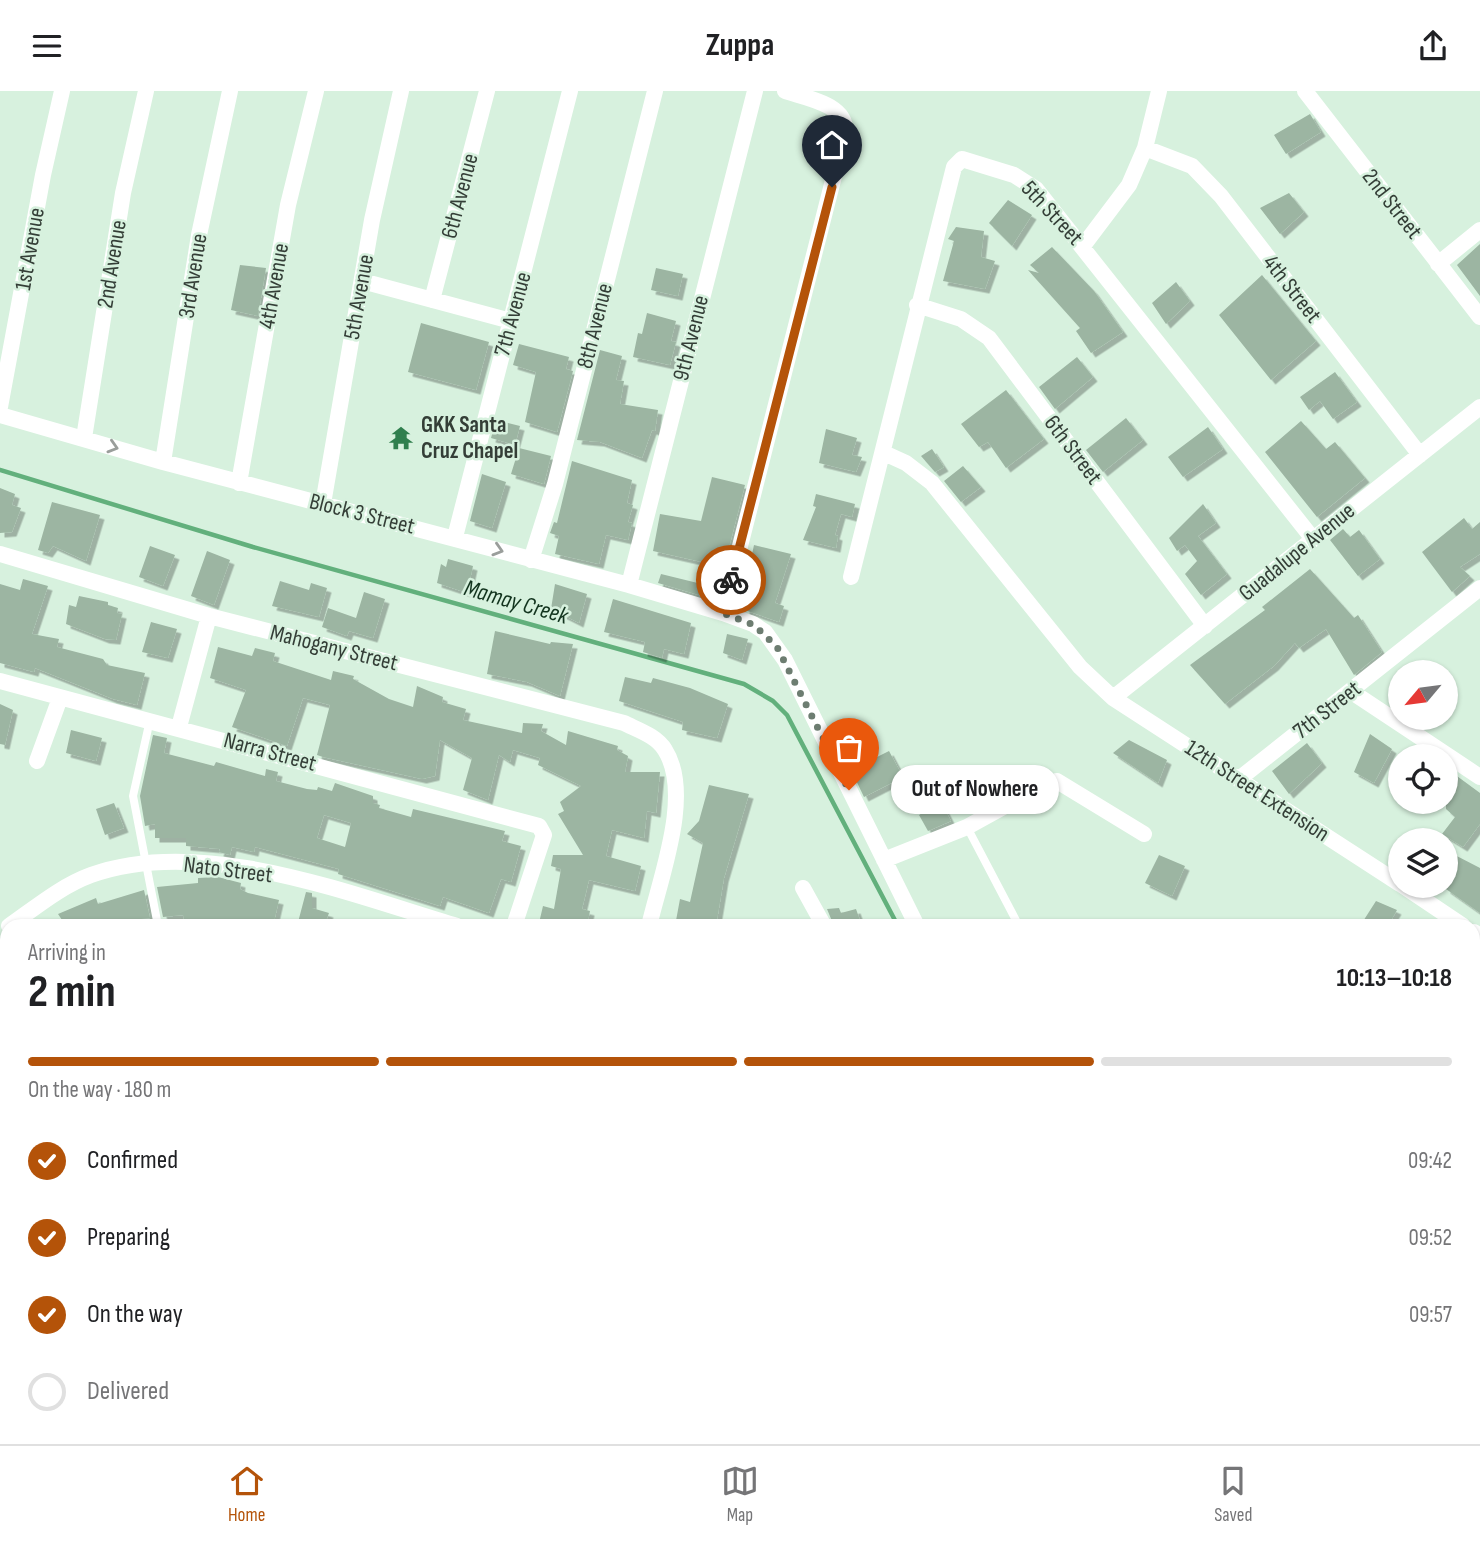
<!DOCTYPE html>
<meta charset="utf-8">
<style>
body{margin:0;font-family:"Sofia Sans Condensed",sans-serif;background:#f6f6f6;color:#202124;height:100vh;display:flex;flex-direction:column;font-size:26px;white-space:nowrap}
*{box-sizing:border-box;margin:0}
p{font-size:23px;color:#757577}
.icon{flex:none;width:38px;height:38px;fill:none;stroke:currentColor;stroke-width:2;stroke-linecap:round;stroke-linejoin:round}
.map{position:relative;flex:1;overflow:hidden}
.sheet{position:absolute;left:0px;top:828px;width:1480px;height:527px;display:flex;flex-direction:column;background:#fff;border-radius:21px 21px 0 0;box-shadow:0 2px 5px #0004}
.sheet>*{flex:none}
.needle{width:46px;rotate:241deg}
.fabs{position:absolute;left:1388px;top:569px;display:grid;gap:14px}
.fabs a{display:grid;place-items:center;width:70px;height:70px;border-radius:50%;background:#fff;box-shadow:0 2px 5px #0004;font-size:35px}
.pin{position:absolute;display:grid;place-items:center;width:60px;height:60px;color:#fff;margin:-72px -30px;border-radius:50% 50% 50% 0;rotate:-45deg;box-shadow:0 0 7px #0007}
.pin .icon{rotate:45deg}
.courier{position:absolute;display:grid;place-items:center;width:70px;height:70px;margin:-35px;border:5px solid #b45309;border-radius:50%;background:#fff;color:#222;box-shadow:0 2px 9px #0007}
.bubble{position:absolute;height:49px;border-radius:24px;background:#fff;box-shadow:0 2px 5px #0004;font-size:23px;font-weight:700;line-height:49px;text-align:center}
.overview em{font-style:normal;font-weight:700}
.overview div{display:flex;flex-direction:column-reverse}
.overview{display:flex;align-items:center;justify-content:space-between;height:119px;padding:0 28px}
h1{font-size:46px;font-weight:700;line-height:52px}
.bar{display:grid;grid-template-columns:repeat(4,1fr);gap:10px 7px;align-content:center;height:84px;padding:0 28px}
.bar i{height:9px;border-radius:5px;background:#e0e0e0}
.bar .on{background:#b45309}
.bar p{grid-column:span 4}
ol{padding:0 28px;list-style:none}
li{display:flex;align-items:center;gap:21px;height:77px}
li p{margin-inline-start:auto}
li .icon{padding:7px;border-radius:50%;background:#b45309;color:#fff;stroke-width:4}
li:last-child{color:#757577}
li i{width:38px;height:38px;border:4px solid #e0e0e0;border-radius:50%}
header{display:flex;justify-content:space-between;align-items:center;height:91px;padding:0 28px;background:#fff;font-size:32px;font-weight:700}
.menu{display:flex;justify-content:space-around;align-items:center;height:98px;border-top:2px solid #e0e0e0;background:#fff;font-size:19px;color:#757577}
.menu a{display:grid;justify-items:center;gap:4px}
.menu .on{color:#b45309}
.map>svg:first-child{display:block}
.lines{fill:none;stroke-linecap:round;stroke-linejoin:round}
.stream{stroke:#62b07c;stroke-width:4.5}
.building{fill:#9cb5a2;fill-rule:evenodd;filter:url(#shadow)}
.service{stroke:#fff;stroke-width:8}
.minor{stroke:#fff;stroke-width:16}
.oneway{stroke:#9a9e9b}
.done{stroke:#6d7d71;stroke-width:7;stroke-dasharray:0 12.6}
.route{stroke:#b45309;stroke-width:9}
.labels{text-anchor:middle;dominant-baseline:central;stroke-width:5;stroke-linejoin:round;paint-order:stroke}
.street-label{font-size:23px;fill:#343e37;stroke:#d7f1de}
.poi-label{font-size:23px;font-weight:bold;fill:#343e37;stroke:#d7f1de;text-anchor:start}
.water-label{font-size:24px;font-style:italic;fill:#12341e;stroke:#d7f1de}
</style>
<header><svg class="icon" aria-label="menu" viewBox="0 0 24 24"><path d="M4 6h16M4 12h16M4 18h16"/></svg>Zuppa<svg class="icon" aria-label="share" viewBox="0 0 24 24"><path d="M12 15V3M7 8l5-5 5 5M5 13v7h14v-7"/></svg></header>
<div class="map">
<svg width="1480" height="1353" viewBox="0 0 1480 1353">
<defs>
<filter id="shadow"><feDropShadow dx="4.5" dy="4.5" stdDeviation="0" flood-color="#0004"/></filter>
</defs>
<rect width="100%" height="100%" fill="#d7f1de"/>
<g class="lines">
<path class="stream" d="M0,379L253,456L744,593L773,610L787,624L898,835
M1157,1348L1160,1353"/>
</g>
<path class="building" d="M1310,23L1321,41L1286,63L1274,44Z
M1289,102L1304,121L1280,143L1260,117Z
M1008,109L1032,124L1012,155L989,132Z
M956,136L984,140L981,166L995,170L985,198L943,190L954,150L948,148Z
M1480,153V205L1457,174Z
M1052,156L1094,200L1123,241L1091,262L1076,240L1080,237L1028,179L1039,182L1030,174Z
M240,174L266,177L258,225L231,219Z
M656,177L683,183L678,205L651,199Z
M1262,184L1316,250L1271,289L1219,224Z
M1176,191L1190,210L1166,233L1152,212Z
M647,222L676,230L671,250L676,251L670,274L633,266L638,242L642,243Z
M421,232L489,251L476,299L408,281Z
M519,253L569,266L566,278L573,280L557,341L525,331L536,281L513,274Z
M600,259L622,265L616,289L624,290L620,313L658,319L655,340L652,339L642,367L600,351L577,349Z
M1077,266L1093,286L1055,318L1039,296Z
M1335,281L1357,311L1333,328L1320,310L1309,319L1300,306Z
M1006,299L1044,348L1006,377L988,351L979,356L961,333Z
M1126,327L1143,349L1103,381L1086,359Z
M496,329L520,335L515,354L491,347Z
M1301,330L1326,358L1335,351L1365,387L1317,426L1265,361Z
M1208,336L1223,358L1183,386L1168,366Z
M826,338L857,347L852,364L862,366L856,381L819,372Z
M519,357L551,365L544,393L511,383Z
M932,358L944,376L935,381L921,365Z
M572,370L632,389L627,412L633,414L628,431L632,432L628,449L606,444L599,473L555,463L559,445L550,442L554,431L557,432Z
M963,375L981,396L961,411L944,390Z
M482,383L506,391L492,437L470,430Z
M712,386L745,394L724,476L653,460L660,423L701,430Z
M0,397L15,403L12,414L21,417L12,441L0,442Z
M816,403L855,413L852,426L841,423L835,444L838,445L836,457L803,449L816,416L813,415Z
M52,411L100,424L86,470L53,455L48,462L38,459Z
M1203,413L1216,432L1198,445L1227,483L1201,504L1185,483L1197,470L1185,454L1177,460L1169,447Z
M1464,427L1472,438L1480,431V463L1460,476L1470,485L1452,501L1422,461Z
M1343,438L1350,446L1359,439L1380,468L1358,485L1330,449Z
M754,454L791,463L775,512L784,515L779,531L745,519L748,502L744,500Z
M150,455L175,464L163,495L139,486Z
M207,460L230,469L214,514L191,505Z
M448,468L473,475L467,502L437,492L441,473L446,476Z
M1310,478L1354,527L1358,524L1382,561L1354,584L1326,538L1299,557L1295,552L1274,575L1225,613L1190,574L1265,519L1262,516Z
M661,483L718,497L716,509L658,492Z
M23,488L48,495L32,543L59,548L57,556L103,568L107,574L145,582L137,614L113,608L35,577L34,581L0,572V493L20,499Z
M280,490L309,499L311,492L327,497L319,526L272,515Z
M555,493L587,503L579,532L551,518Z
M364,501L385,508L373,547L349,540L347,545L322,536L328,517L356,527Z
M79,505L108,511V514L118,517L117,522L122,523L116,549L105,548L66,533L69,514L76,516Z
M613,508L691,532L684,563L664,558L662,567L643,561L645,551L604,541Z
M151,531L177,538L168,567L142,561Z
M495,540L550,553L551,551L573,553L560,605L527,591L487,583Z
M727,543L748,548L742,569L723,562Z
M218,556L252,565L255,557L275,562L273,570L331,589L333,580L354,585L353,588L389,608L413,616L417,595L443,606L442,611L466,618L463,629L522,642L523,632L543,633L541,640L566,654L568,640L618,655L617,659L628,665L625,681H660L656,722L647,720L644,747L612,739L606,765L641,775L635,800L589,789L582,818L590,820L587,835L539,832L543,815L554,818L561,778L551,775L553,764H583L558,723L564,720L560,711L581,695L538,674L540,667L513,659L510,671L499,664L488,709L463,699L472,667L440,649L435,685L422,688L323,666L317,664L330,614L303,607L287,655L232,636L246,599L210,587Z
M625,586L651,592L653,587L690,597L728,613L717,647L682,639L683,631L619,610Z
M0,613L13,619L5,654L0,653Z
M71,639L102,647L96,670L66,662Z
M1370,643L1392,658L1374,692L1354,681Z
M153,644L167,647L164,662L214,675L216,671L265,685L266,678L278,681L276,690L307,698L317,699L318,696L332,700L335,692L373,705V712L380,714L379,717L411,726L413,718L505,740L502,750L521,755L511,791L501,788L489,822L443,806L440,815L338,783L339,778L255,756L254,761L232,756L230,764L219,761L220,758L186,755V747H155V733L145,735L140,705ZM324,724L351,732L345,756L317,747Z
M1129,649L1167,669L1158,692L1113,662Z
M1307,652L1322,672L1289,703L1272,680Z
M889,660L903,686L864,706L851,679Z
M1446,677L1480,702V733L1463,756L1442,743L1455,726L1446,718Z
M709,694L749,703L724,787L716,835H675L680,808L690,811L703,752L687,743L699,730Z
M941,711L951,730L928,740L919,724Z
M114,712L124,737L105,744L96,718Z
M1451,762L1480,777V822L1446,798V771Z
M1159,764L1185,775L1172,805L1145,792Z
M218,786L241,792L240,798L248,802L279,809L273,835H199V828H184L183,824L163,826L157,796L198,792V787Z
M144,799L150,827L141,828L143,835H66L58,823L96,807L98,813Z
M306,801L312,802V817L329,822L324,835H297Z
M1376,810L1397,819L1388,835H1360Z
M839,817L841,822L856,818L862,835H834L827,818Z"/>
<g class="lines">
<path class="service" d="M150,629L133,705L158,835
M967,736L1019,835"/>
<path class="minor" d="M1305,0L1480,226
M1145,57L1192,75L1221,105L1420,364
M1083,155L1129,94L1145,57L1159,0
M1438,173L1480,139
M362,190L511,230
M432,209L487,0
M917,214L961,228L989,247L1205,535
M0,316L43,84L62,0
M0,324L163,371L629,494L723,522L753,533L765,541L785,569L917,835
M84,347L123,102L146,0
M884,362L906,372L932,392L1080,576L1113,607L1400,793
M163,371L199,144L230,0
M239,392L288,114L316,0
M323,413L372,129L401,0
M455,446L570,0
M0,463L209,525L624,632C638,639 657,645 665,659C693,703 660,787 649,835
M531,469L555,393L655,0
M851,486L954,76L962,68L1014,84L1036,98L1313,448
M629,494L755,0
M723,522L845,42C848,13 806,7 785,0
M0,590L539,735L544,744L514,835
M1352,601L1480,686
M1113,607L1480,316
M179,636L209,525
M37,670L60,607
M1239,688L1480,497
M884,769L967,736L1041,695L1057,690L1144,743
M1402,794L1463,835
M803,797L824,835
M9,835C35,817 61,795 91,784C202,744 349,803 457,835
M1474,841L1480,846
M0,1000L7,994
M1474,1133L1480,1137
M0,1265L7,1259
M1474,1295L1480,1291
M0,1329L7,1331
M74,1348L96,1353
M432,1348L454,1353
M1084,1348L1087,1353
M1176,1348L1179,1353
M15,1353L16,1348
M532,1353L533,1348
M630,1353L632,1348
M726,1353L730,1348
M843,1353H849
M1392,1353L1400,1348"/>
</g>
<defs><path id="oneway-chevron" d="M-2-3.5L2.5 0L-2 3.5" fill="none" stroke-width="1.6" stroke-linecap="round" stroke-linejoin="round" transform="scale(1.75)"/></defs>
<g class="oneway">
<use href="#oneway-chevron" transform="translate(113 356) rotate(17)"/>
<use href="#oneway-chevron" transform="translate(498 459) rotate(17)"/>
</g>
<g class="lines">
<path class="done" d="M731,489L723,522L754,534L777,556L849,699"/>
<path class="route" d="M731,489L832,96"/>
</g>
<defs>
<g id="temple-bare" transform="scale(1.89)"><path d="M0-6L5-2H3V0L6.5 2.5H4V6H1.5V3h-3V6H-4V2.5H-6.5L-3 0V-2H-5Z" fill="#307f4e" stroke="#d7f1de" stroke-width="2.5" paint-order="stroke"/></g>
</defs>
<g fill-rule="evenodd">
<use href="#temple-bare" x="401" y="347"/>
</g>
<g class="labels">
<g class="street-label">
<text transform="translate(460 105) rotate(-75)">6th Avenue</text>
<text transform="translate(1392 113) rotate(52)">2nd Street</text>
<text transform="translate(1052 122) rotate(47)">5th Street</text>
<text transform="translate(30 158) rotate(-80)">1st Avenue</text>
<text transform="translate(112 173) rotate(-81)">2nd Avenue</text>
<text transform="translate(193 185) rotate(-81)">3rd Avenue</text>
<text transform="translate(274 195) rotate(-80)">4th Avenue</text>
<text transform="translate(1292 198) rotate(52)">4th Street</text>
<text transform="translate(359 206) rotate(-80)">5th Avenue</text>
<text transform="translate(513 223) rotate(-75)">7th Avenue</text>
<text transform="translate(595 235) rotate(-76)">8th Avenue</text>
<text transform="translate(691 247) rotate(-76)">9th Avenue</text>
<text transform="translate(1073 359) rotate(53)">6th Street</text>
<text transform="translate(362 423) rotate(14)">Block 3 Street</text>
<text transform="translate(1297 461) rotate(-39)">Guadalupe Avenue</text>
<text transform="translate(334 557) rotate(14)">Mahogany Street</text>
<text transform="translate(1327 619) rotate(-38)">7th Street</text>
<text transform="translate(270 661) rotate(15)">Narra Street</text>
<text transform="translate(1257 700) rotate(33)">12th Street Extension</text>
<text transform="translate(228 779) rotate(7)">Nato Street</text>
</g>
<g class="poi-label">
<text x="421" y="334">GKK Santa<tspan x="421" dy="26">Cruz Chapel</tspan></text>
</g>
<g class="water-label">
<text transform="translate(516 511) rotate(16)">Mamay Creek</text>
</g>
</g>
</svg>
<div class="fabs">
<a><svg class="needle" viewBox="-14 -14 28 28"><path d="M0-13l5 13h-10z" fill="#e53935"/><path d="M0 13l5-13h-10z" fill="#757577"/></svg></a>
<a><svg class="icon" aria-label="locate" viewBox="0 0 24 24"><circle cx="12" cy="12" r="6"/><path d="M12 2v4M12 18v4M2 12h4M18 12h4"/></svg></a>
<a><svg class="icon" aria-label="layers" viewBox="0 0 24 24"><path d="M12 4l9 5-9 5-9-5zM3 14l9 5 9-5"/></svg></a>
</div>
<div class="pin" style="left:849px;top:699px;background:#ea580c"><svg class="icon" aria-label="bag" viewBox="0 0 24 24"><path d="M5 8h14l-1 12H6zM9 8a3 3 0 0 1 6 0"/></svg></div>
<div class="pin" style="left:832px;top:96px;background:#1f2937"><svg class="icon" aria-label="home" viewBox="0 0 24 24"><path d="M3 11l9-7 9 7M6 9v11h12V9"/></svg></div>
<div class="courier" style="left:731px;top:489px"><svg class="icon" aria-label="bike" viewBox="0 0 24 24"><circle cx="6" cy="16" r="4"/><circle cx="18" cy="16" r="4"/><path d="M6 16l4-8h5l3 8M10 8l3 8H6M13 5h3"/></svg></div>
<div class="bubble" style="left:891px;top:674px;width:168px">Out of Nowhere</div>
<section class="sheet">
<div class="overview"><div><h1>2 min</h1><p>Arriving in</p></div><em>10:13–10:18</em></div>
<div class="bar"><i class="on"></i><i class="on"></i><i class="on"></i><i></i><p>On the way · 180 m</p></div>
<ol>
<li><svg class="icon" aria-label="check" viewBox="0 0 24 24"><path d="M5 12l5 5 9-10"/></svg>Confirmed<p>09:42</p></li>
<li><svg class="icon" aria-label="check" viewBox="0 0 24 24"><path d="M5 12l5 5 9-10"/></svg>Preparing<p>09:52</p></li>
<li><svg class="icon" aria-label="check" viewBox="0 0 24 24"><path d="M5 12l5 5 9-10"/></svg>On the way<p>09:57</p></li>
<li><i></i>Delivered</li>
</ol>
</section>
</div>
<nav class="menu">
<a class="on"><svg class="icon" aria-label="home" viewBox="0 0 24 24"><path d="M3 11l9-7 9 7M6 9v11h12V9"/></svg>Home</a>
<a><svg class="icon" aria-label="map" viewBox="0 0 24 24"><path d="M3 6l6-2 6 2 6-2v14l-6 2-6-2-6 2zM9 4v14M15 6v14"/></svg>Map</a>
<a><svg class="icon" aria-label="saved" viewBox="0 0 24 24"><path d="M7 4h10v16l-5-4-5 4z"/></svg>Saved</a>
</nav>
